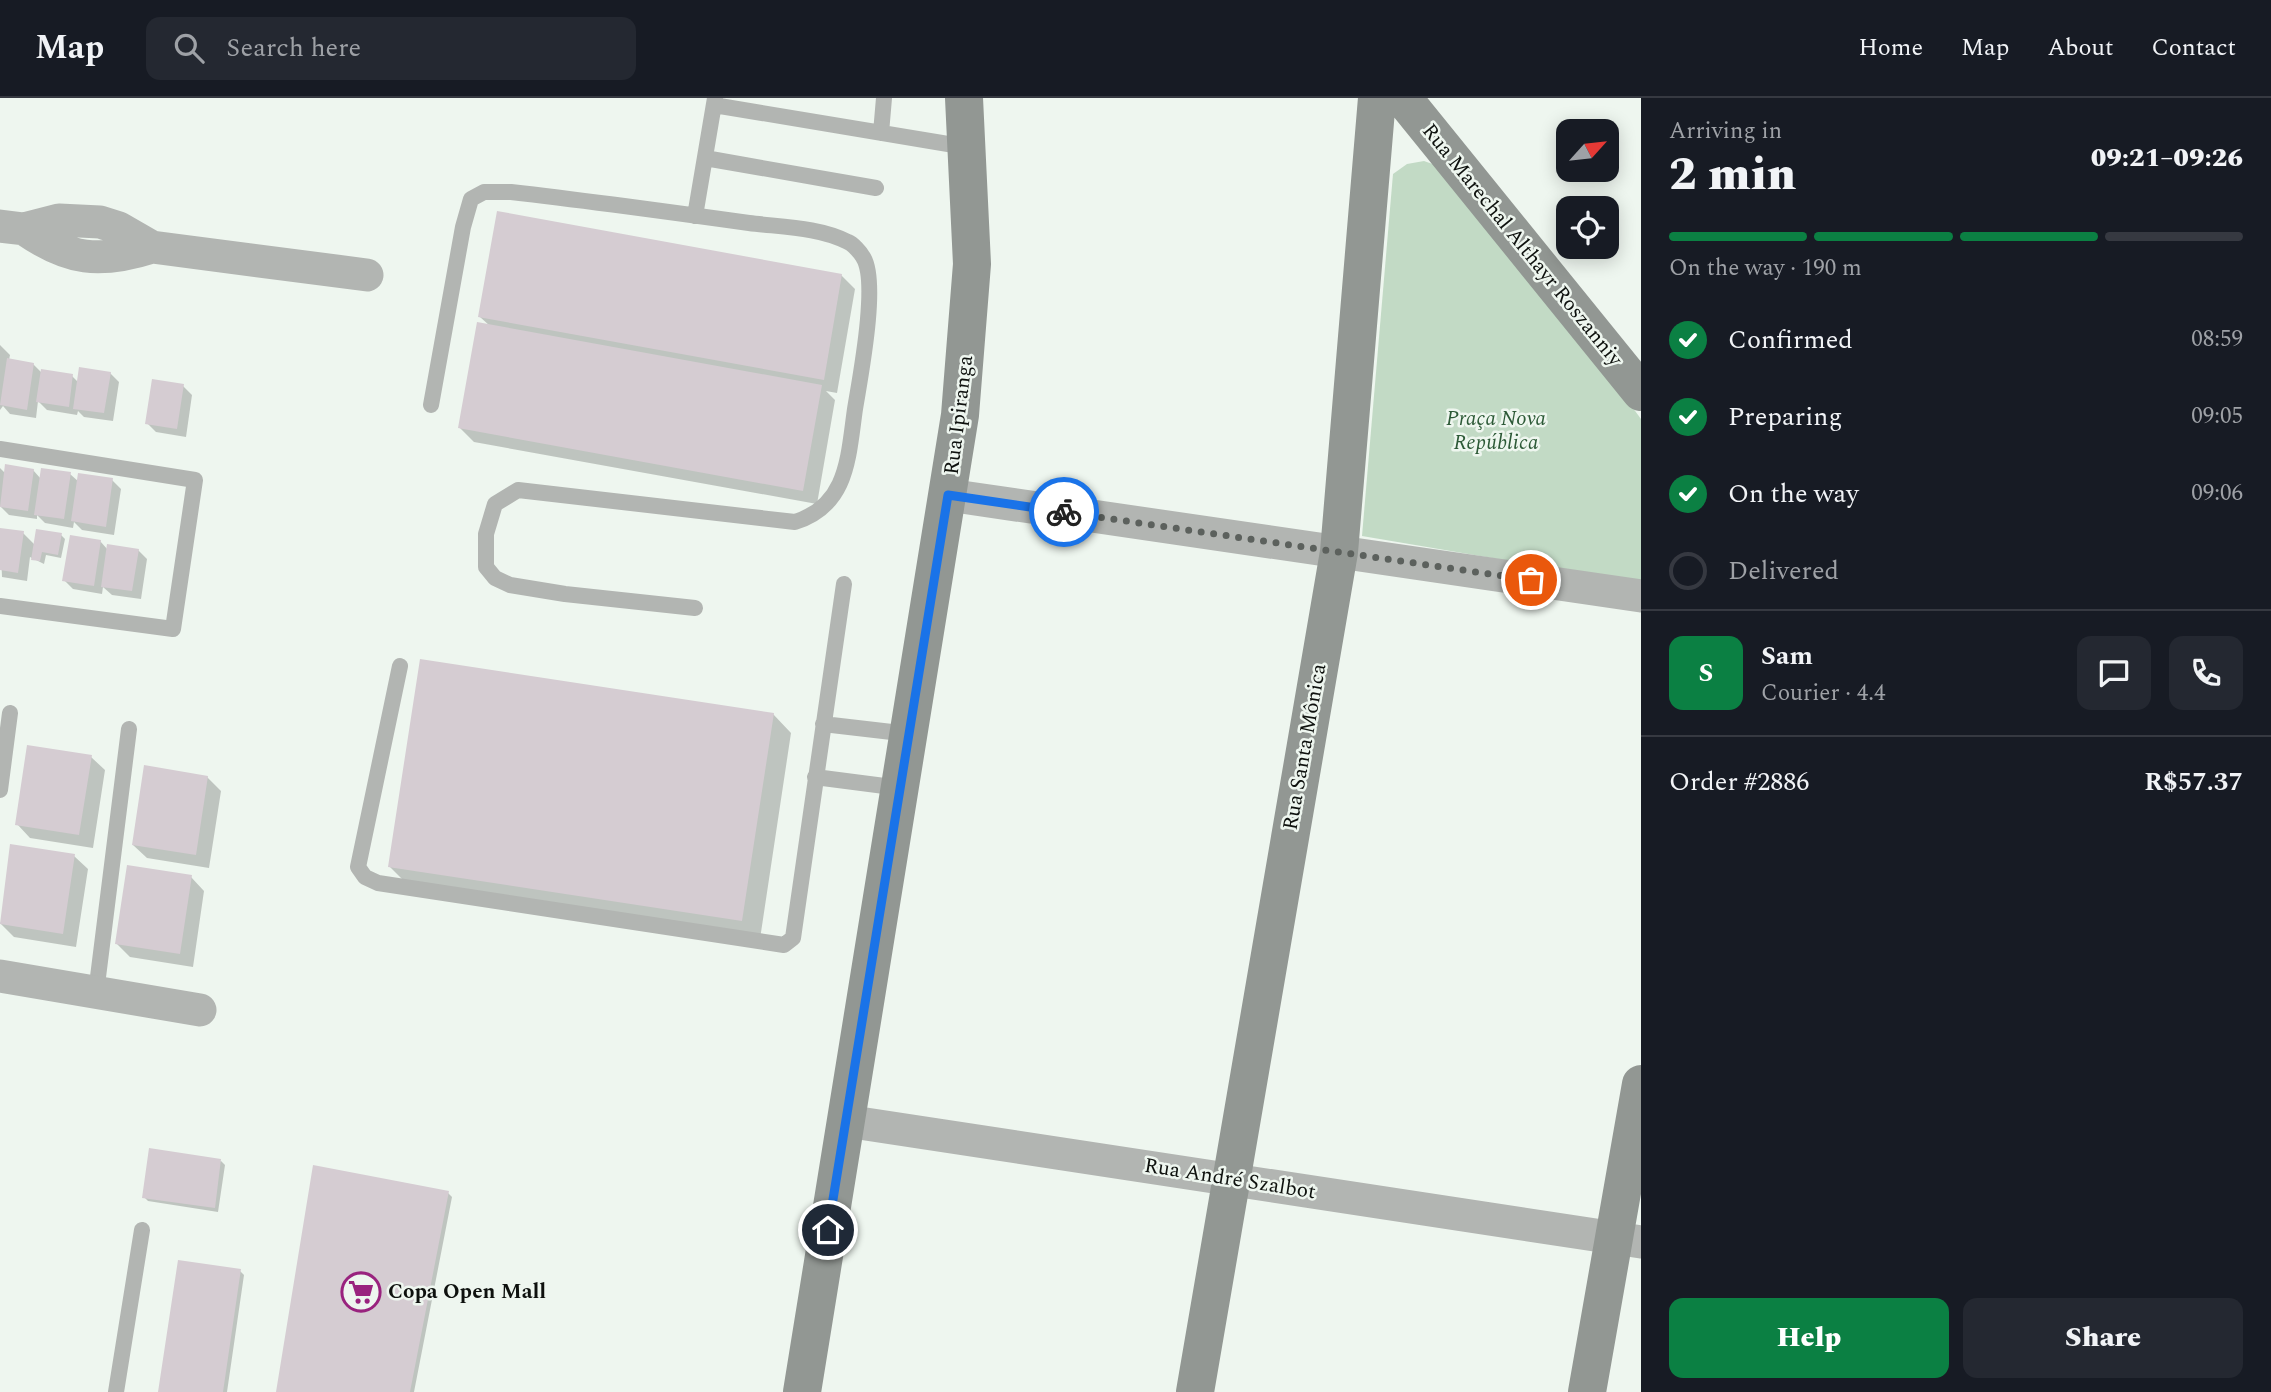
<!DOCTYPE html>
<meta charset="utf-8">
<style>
body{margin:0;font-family:Spectral,serif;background:#242831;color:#f1f3f6;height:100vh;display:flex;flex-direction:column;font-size:26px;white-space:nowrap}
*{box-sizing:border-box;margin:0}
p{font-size:23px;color:#9ea1a6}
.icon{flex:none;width:38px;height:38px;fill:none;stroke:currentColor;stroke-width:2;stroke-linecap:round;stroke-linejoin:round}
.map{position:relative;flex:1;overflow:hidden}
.panel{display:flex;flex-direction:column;background:#171b24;width:630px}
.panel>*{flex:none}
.needle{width:46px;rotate:63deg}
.controls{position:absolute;left:1556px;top:21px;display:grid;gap:14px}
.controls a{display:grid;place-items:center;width:63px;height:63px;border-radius:14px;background:#171b24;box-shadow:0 4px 18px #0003;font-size:35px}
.pin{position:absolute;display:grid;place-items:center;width:60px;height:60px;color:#fff;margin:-30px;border:4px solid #fff;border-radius:50%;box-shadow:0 2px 7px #0007}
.courier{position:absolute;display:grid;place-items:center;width:70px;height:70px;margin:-35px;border:5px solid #1a73e8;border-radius:50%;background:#fff;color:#222;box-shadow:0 2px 9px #0007}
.headline em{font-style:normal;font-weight:800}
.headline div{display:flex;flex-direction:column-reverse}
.headline{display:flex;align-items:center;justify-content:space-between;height:119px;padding:0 28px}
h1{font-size:46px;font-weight:800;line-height:52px}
.bar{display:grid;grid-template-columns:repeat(4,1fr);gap:10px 7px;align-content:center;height:84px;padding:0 28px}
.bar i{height:9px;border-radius:5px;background:#363941}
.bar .current{background:#0b8043}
.bar p{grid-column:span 4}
.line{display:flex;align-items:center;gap:18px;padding:0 28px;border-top:2px solid #363941}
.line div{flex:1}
.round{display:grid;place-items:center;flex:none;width:74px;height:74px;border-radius:14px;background:#242831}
ol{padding:0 28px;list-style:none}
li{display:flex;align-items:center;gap:21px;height:77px}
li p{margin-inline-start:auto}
li .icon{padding:7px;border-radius:50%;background:#0b8043;color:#fff;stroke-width:4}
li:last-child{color:#9ea1a6}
li i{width:38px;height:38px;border:4px solid #363941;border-radius:50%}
.action{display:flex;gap:14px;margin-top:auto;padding:14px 28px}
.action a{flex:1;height:80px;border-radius:14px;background:#0b8043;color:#fff;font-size:28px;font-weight:800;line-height:80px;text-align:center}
.action a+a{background:#242831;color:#f1f3f6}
header{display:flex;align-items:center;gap:42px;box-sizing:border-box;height:98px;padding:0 35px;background:#171b24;border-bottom:2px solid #363941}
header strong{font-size:33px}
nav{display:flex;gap:38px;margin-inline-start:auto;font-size:24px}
.search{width:490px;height:63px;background:#242831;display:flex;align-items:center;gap:18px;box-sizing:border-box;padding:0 24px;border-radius:14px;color:#9ea1a6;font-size:26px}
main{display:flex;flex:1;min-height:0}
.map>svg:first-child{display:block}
.green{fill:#c2dac5}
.shadow{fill:#0003}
.building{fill:#d5ccd2}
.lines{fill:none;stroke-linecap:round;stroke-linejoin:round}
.service{stroke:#b2b5b2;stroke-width:16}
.minor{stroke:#b2b5b2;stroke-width:33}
.secondary{stroke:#929793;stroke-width:38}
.done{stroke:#5c615d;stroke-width:7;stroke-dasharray:0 12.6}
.route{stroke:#1a73e8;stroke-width:9}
.labels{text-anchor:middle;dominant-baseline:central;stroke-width:5;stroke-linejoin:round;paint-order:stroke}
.street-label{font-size:21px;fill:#0e110e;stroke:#eef6ef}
.park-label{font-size:21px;font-style:italic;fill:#2d5a37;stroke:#eef6ef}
.poi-label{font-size:21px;font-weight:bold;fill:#0e110e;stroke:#eef6ef;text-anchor:start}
</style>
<header>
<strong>Map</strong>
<div class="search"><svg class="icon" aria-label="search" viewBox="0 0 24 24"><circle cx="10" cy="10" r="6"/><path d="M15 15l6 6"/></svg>Search here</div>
<nav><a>Home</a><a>Map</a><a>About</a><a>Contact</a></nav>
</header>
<main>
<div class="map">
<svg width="1641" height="1294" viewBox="0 0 1641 1294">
<rect width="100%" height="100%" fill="#eef6ef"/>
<path class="green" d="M1424,63L1441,69L1591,253L1641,321V485L1362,438L1393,76L1407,66Z"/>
<path class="shadow" d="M841,177L855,191L837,295L826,293L835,302L817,406L474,344L460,330L490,228L480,219Z
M0,247L10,257L9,262L33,266L43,276L72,278L78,284L110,275L119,284L113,323L84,319L78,313L77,317L47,312L38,303L36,320L10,316L3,308L0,312Z
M183,288L192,297L186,339L156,334L147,325Z
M0,370L5,375L33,372L41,381L70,376L79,384L112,382L121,391L114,437L82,432L74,424L73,430L45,425L37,417V421L9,417L0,408Z
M0,431L23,435L35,447L61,437L65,441L61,460L46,457L44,466L30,459L27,483L2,479Z
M100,443L108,452H138L147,461L141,501L112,497L103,489L102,496L73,491L64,482Z
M773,616L791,635L760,841L408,787L390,769Z
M91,659L105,672L93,750L30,740L17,726Z
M207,679L221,693L209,770L147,760L133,747Z
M74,758L88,771L76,849L14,839L0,825Z
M191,779L204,793L193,869L130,859L117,846Z
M221,1063L225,1067L218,1114L148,1103L144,1099Z
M448,1095L452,1099L414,1294H278Z
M240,1173L244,1177L227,1294H160Z"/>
<path class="building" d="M497,113L842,176L824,282L478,219Z
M477,224L822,287L803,393L458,330Z
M7,260L34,265L27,312L0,307Z
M79,269L111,274L104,315L73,311Z
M41,271L73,276L69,309L36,304Z
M152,281L184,286L177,331L145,326Z
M5,366L34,371L28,413L0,409Z
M41,370L71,374L64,421L34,417Z
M78,375L113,380L106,429L71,423Z
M0,430L24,433L18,475L0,472Z
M36,431L62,435L58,457L42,454L40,463L31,462Z
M70,437L101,442L94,488L62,483Z
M107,446L139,451L132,493L101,489Z
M420,561L774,615L742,823L388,769Z
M27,647L92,657L79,737L15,727Z
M144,667L208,678L196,757L132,747Z
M10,746L75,756L63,836L0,826Z
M127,767L192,777L180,856L115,846Z
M149,1050L221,1061L215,1110L142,1100Z
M313,1067L449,1093L410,1294H276Z
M178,1162L241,1171L223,1294H158Z"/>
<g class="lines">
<path class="service" d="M714,7L966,49
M881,35L884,0
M705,60L876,90
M695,118L715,0
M431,307L463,129L471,101L484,94H511C590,103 670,114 749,125C780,129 820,129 848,144C853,146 860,154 863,159C879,183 860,280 855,311C848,360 848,407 795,424L518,392L495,406L486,436V469L495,480L510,487L565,496L695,510
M0,351L195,382L173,531L0,508
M400,568L358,769L365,779L378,785L784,847L793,840L844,486
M823,626L909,636
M815,679L900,690
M0,692L10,615
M96,895L129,631
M116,1294L142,1132"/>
<path class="minor" d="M0,128L24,131L59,122L100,124L119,130L152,149L367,177
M24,131C69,162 99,166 152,149
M948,397L1641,498
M0,878L200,912
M846,1023L1641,1144"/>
<path class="secondary" d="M1403,0L1641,294
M802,1294L960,317L972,166L964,0
M1195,1294L1339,454L1377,0
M1587,1294L1641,986"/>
</g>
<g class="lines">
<path class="done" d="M1064,414L1531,482"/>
<path class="route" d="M828,1132L948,397L1064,414"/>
</g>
<defs>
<g id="supermarket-ring" transform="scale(2.0125)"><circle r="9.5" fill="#eef6ef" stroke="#99237e" stroke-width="1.5"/><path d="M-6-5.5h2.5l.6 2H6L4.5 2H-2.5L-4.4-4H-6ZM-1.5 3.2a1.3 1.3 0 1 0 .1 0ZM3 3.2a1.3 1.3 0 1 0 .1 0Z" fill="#99237e"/></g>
</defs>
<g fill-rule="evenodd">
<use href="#supermarket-ring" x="361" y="1194"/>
</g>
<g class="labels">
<g class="street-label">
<text transform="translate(1522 147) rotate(51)">Rua Marechal Althayr Roszanniy</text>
<text transform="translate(959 317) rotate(-83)">Rua Ipiranga</text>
<text transform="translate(1305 649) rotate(-80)">Rua Santa Mônica</text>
<text transform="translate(1230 1081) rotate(9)">Rua André Szalbot</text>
</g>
<g class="park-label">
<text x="1496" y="321">Praça Nova<tspan x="1496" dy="24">República</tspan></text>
</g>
<g class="poi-label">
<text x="388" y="1194">Copa Open Mall</text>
</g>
</g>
</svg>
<div class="controls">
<a><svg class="needle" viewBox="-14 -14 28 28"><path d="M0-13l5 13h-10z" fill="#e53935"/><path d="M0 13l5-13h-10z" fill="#9ea1a6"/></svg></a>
<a><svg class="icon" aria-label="locate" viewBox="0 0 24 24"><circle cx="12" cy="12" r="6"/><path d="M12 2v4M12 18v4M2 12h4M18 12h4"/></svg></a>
</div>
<div class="pin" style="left:1531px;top:482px;background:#ea580c"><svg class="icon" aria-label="bag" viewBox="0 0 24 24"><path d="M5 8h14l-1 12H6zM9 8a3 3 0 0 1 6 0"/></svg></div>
<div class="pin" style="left:828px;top:1132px;background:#1f2937"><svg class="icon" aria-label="home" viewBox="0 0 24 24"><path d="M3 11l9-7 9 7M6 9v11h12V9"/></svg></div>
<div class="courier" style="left:1064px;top:414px"><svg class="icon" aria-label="bike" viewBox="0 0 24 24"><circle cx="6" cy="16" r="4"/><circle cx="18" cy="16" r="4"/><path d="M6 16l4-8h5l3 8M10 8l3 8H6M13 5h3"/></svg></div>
</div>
<section class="panel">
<div class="headline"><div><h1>2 min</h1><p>Arriving in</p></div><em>09:21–09:26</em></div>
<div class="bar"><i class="current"></i><i class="current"></i><i class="current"></i><i></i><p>On the way · 190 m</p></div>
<ol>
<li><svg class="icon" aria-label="check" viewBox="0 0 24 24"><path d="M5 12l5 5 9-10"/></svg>Confirmed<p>08:59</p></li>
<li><svg class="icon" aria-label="check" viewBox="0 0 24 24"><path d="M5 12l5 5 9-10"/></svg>Preparing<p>09:05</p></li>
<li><svg class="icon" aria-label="check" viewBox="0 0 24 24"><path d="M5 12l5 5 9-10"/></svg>On the way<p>09:06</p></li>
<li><i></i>Delivered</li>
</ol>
<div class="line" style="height:126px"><b class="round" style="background:#0b8043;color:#fff">S</b><div><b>Sam</b><p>Courier · 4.4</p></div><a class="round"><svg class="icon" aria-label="chat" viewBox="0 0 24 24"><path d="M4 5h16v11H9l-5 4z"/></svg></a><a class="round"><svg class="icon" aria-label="phone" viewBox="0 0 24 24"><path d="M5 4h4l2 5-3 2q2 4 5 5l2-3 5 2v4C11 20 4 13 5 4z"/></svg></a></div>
<div class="line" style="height:91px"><div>Order #2886</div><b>R$57.37</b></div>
<div class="action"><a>Help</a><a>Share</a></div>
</section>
</main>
